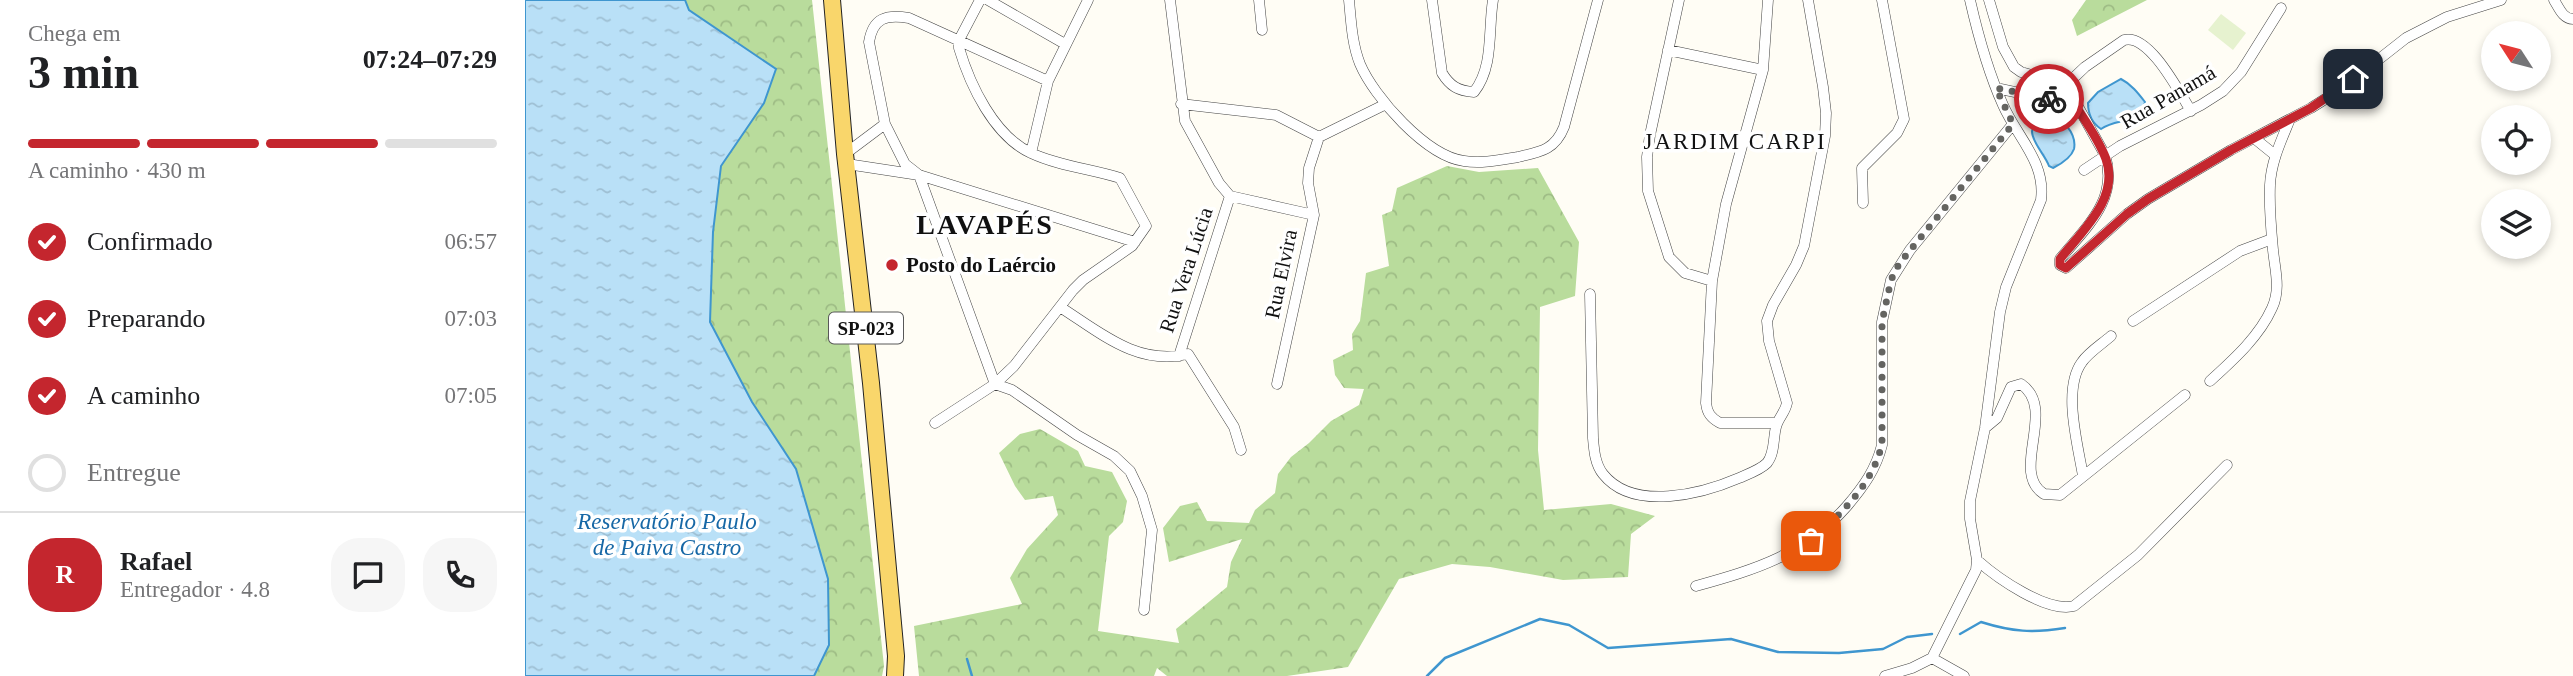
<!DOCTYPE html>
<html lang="pt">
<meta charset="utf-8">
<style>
body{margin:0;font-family:Georgia,serif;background:#f6f6f6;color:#202124;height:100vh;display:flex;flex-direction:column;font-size:26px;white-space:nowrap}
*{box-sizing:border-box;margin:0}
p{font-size:23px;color:#757577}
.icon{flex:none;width:38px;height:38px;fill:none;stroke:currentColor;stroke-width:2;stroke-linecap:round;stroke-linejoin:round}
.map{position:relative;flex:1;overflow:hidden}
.side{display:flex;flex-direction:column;background:#fff;width:525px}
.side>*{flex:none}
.needle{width:46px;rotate:306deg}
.controls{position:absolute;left:1956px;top:21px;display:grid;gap:14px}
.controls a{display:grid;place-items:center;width:70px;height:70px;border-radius:50%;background:#fff;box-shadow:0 4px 10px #0003;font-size:35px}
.pin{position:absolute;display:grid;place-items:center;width:60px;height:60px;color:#fff;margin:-30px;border-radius:14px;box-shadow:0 4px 10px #0006}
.courier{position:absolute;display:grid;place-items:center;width:70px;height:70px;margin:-35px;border:5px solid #c4262e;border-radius:50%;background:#fff;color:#222;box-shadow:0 2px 9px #0007}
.overview em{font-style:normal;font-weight:700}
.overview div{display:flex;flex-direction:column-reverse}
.overview{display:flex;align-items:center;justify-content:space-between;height:119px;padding:0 28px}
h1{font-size:46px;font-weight:700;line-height:52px}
.bar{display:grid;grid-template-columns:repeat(4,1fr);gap:10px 7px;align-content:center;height:84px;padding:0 28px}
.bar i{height:9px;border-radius:5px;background:#e0e0e0}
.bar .on{background:#c4262e}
.bar p{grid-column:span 4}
.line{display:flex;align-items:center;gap:18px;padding:0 28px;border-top:2px solid #e0e0e0}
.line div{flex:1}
.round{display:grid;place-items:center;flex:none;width:74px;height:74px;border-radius:28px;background:#f6f6f6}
ol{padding:0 28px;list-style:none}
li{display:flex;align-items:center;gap:21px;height:77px}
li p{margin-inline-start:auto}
li .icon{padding:7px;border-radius:50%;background:#c4262e;color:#fff;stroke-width:4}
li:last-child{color:#757577}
li i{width:38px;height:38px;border:4px solid #e0e0e0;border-radius:50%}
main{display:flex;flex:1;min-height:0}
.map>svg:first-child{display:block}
.forest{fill:url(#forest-crowns)}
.pitch{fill:#e6f2cf}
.water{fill:url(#water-ripples);stroke:#3f96cf;stroke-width:2}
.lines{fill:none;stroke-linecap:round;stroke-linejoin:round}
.stream{stroke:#3f96cf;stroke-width:2.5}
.minor-casing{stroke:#444;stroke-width:11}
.primary-casing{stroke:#222;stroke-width:18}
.minor{stroke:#fff;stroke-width:10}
.primary{stroke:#f9d66b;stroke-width:16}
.done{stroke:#646461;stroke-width:7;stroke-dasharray:0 12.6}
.route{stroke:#c4262e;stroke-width:9}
.poi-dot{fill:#c4262e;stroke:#fff;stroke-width:2.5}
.labels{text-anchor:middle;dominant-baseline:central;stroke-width:7;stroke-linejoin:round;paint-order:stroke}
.shield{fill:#fff;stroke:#585858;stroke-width:2}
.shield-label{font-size:19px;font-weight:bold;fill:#111}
.street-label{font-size:21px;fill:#111;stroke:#fff}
.poi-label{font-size:21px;font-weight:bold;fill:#111;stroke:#fff;text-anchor:start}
.neighbourhood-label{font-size:23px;letter-spacing:2px;fill:#111;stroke:#fff}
.water-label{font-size:23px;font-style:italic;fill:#1768a6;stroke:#fff}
.district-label{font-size:28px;font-weight:bold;letter-spacing:2px;fill:#111;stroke:#fff}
</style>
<main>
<section class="side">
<div class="overview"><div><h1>3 min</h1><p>Chega em</p></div><em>07:24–07:29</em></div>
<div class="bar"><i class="on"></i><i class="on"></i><i class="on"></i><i></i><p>A caminho · 430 m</p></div>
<ol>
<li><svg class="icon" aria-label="check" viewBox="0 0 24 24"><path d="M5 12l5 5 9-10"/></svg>Confirmado<p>06:57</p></li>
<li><svg class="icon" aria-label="check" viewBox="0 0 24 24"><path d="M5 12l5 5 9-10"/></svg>Preparando<p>07:03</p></li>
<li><svg class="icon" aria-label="check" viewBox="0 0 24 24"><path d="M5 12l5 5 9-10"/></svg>A caminho<p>07:05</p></li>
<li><i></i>Entregue</li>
</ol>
<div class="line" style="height:126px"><b class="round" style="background:#c4262e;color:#fff">R</b><div><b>Rafael</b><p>Entregador · 4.8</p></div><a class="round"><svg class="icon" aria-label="chat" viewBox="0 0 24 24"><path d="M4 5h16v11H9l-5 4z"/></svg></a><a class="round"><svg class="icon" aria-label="phone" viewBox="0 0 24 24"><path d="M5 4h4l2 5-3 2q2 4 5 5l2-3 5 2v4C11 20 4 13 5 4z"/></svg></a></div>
</section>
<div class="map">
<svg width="2048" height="676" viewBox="0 0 2048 676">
<defs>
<pattern id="forest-crowns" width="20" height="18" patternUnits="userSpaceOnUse" patternTransform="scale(1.75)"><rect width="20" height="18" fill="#b9dc9c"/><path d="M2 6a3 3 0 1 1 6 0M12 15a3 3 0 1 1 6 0" fill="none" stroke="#9ebc85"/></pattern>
<pattern id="water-ripples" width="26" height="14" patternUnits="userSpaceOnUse" patternTransform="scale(1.75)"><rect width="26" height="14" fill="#b9e0f7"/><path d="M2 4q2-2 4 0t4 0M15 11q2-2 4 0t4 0" fill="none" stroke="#9ebfd3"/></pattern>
</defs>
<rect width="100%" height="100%" fill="#fffdf5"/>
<path class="forest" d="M160,0H287L359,666L357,676H289L304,645L271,469L227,402L185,322L188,232L196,166L239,103L251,69L164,10Z
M1561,0H1622L1552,36L1547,20Z
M922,166L954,172L1013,168L1054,242L1050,296L1015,307L1013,450L1019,510L1086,504L1130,516L1106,534L1103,577L1038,580L965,567L927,564L874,579L823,667L762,676H642L632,668L629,676H394L389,626L497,604L485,578L502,549L533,515L528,496L500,500L490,486L474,453L495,434L515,429L553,451L560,466L587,472L602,501L598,522L584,536L573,631L654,643L651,629L702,587L706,562L717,539L644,562L638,528L655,506L672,502L682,521L724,523L730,510L750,493L753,474L766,457L784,443L806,421L834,405L839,389L819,388L810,375L808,360L828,350L827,334L835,321L841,273L864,266L857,215L867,211L872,188Z"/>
<path class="pitch" d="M1696,14L1721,33L1708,50L1683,30Z"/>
<path class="water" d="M0,0H160L164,10L251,69L239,103L196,166L188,232L185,322L227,402L271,469L303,579L304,645L289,676H0Z
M1596,79C1606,84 1613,93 1620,102C1614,126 1593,117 1576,129C1567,123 1563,114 1563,103L1573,92Z
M1524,116C1537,116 1552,134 1549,149C1546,158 1536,164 1528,168L1524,166C1518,149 1489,127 1524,116Z"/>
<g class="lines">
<path class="stream" d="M1435,634L1456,622C1488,632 1507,633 1540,628
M442,659L447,676
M902,676L920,658L1015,619L1044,625L1083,648L1206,639L1253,652L1314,653L1358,649L1382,637L1407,634"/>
<g class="minor-casing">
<path id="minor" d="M463,0L540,44
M645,0L660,121L694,183L705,196
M734,0L737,30
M824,0C826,21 827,44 835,64C849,97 901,156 939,161C956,164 975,160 993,157C1015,152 1030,150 1039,127L1073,0
M907,0L917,73C925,86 933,91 949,92C969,67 963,30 968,0
M1154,0L1125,135L1122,157L1123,191L1144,257L1160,273L1187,281
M1243,0L1238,70L1201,204L1187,281L1181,403C1182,413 1186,418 1195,423H1251
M1464,0L1478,47L1489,67L1496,72L1541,85L1580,155C1594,200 1561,227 1535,259V265L1541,268L1602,214L1623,199L1706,150L1786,108L1816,89L1881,38L1922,17L1976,0
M2029,0C2034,8 2038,19 2048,19
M1143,50L1238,70
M1541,85L1560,67L1599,40C1624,33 1654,92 1666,111
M1471,88L1551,105
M656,104L751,115L794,137L861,104
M360,124L380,164L394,175L470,384L487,390L552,435L589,456L605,471L617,496L627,530L619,610
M1729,138L1750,155
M506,153L523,81L563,0
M320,154L360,124L344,42C348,18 361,14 384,18L523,81
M322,164L394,175L610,242
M1559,170L1595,146L1676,105L1698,91L1716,72L1756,8
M705,196L789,215
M1338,203L1337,168L1372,133L1379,119L1357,0
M1065,294L1068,438C1069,450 1070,464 1078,474C1108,512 1177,494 1214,478C1223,474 1235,470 1242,463C1250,453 1248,438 1251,427C1253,418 1260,413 1262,403L1244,341L1242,321L1248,305L1271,265L1279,246L1300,136L1301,113L1298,87L1283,0
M535,307C576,333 612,366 663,354L709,427L716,450
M1608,321L1715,251L1747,239
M654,356L705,196
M1685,381C1708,360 1734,337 1747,308C1756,289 1750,270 1748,250C1746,229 1744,207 1745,185C1746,162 1756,141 1765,119
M752,384L789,215L783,183L784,168L794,137
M410,423L470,384L489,366L548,290L558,280L607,246L621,226L595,178C566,169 534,166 506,153C469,136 445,85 434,48V40L455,0
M1460,428L1472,418L1486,387L1496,384C1533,409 1484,472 1519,494L1535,495L1660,395
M1558,476C1553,445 1537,389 1557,362C1564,352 1577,344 1586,336
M1452,560C1472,578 1522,613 1549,606L1613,555L1702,465
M1171,586C1232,569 1279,555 1322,506C1339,486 1351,469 1357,445V322L1366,280L1385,250L1488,124
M1407,658L1451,570L1452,560L1445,519V501L1460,428L1475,312L1481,287L1516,200C1521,162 1492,137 1478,105C1463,72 1453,35 1445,0
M1407,658L1439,676
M1360,676L1387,668L1407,658"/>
</g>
<g class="primary-casing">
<path id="primary" d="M307,0L320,154L346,383L371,656L370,676"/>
</g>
<use href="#minor" class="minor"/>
<use href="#primary" class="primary"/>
</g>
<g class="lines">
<path class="done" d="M1286,541C1316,513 1347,486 1357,444V322L1366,280L1374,264L1488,124L1471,88L1524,99"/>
<path class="route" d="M1524,99L1550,105C1561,122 1574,140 1581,159C1595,198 1557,231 1535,259V265L1541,268L1602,214L1623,199L1706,150L1786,108L1828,79"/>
</g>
<circle class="poi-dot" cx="367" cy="265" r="7"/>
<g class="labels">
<rect class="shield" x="304" y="312.5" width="74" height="31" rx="5"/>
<g class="shield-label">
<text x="341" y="328">SP-023</text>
</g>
<g class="street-label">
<text transform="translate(1643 97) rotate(-30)">Rua Panamá</text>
<text transform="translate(661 270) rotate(-72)">Rua Vera Lúcia</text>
<text transform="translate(756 274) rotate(-78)">Rua Elvira</text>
</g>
<g class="poi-label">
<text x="381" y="265">Posto do Laércio</text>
</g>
<g class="neighbourhood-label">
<text x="1210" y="141">JARDIM CARPI</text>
</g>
<g class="water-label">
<text x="142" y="521">Reservatório Paulo<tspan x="142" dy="26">de Paiva Castro</tspan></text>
</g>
<g class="district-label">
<text x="460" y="224">LAVAPÉS</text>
</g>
</g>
</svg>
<div class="controls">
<a><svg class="needle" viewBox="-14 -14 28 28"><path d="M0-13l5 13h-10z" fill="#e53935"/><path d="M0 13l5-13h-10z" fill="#757577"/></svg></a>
<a><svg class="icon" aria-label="locate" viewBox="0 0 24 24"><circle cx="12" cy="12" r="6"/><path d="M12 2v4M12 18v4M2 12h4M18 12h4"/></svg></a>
<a><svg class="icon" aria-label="layers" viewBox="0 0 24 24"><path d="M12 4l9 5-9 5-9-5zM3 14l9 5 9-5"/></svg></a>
</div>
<div class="pin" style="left:1286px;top:541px;background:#ea580c"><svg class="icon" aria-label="bag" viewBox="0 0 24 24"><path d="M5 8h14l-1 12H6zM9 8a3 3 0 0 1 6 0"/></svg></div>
<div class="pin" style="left:1828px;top:79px;background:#1f2937"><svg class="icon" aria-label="home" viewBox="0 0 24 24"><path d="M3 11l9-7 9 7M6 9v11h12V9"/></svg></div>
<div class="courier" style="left:1524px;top:99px"><svg class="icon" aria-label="bike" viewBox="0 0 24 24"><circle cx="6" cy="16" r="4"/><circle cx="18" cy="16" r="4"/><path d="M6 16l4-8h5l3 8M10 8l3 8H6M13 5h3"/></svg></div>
</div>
</main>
